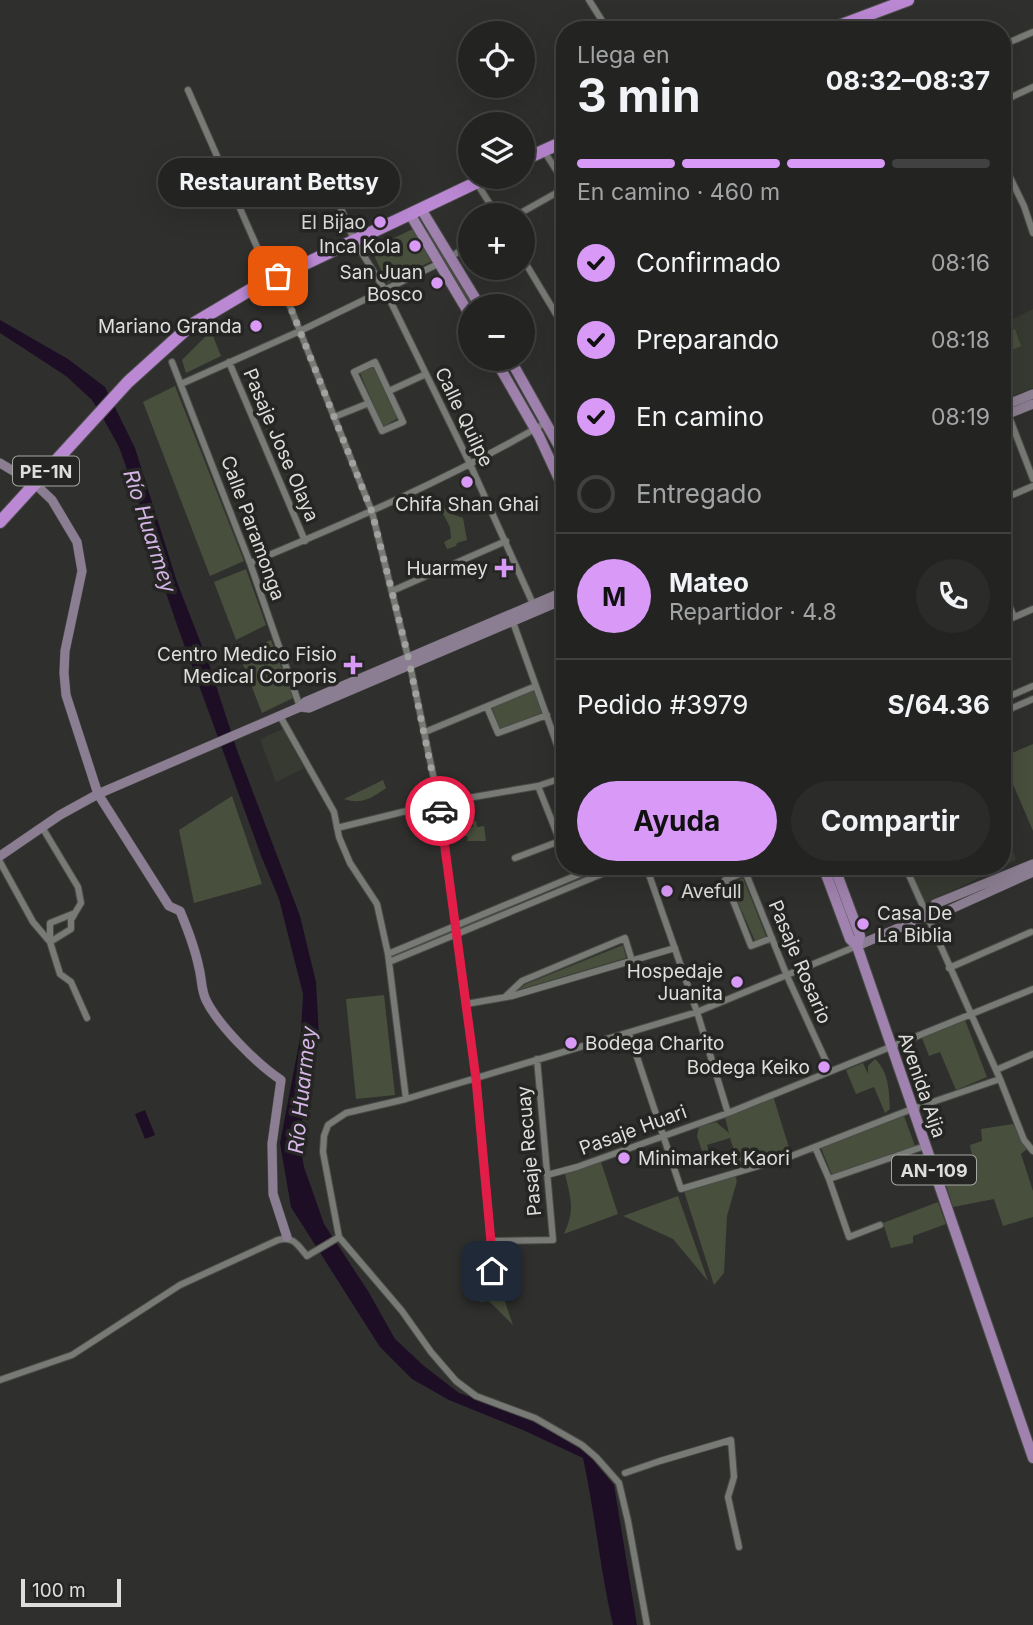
<!DOCTYPE html>
<html lang="es">
<meta charset="utf-8">
<style>
body{margin:0;font-family:Inter,sans-serif;background:#2b2c2a;color:#f1f3f6;height:100vh;display:flex;flex-direction:column;font-size:26px;white-space:nowrap}
*{box-sizing:border-box;margin:0}
p{font-size:23px;color:#a3a4a5}
.icon{flex:none;width:38px;height:38px;fill:none;stroke:currentColor;stroke-width:2;stroke-linecap:round;stroke-linejoin:round}
.map{position:relative;flex:1;overflow:hidden}
.sheet{position:absolute;left:556px;top:21px;width:455px;height:854px;display:flex;flex-direction:column;background:#232422;border-radius:28px;box-shadow:0 7px 28px #0002,0 0 0 2px #404140}
.sheet>*{flex:none}
.controls{position:absolute;left:458px;top:21px;display:grid;gap:14px}
.controls a{display:grid;place-items:center;width:77px;height:77px;border-radius:50%;background:#232422;box-shadow:0 7px 28px #0002,0 0 0 2px #404140;font-size:35px}
.scale{position:absolute;left:21px;bottom:18px;width:100px;box-sizing:border-box;padding-left:7px;border:4px solid #dedfdc;border-top:0;font-size:19px;line-height:24px;white-space:nowrap;color:#dedfdc;-webkit-text-stroke:5px #252623;paint-order:stroke}
.pin{position:absolute;display:grid;place-items:center;width:60px;height:60px;color:#fff;margin:-30px;border-radius:14px;box-shadow:0 4px 10px #0006}
.courier{position:absolute;display:grid;place-items:center;width:70px;height:70px;margin:-35px;border:5px solid #e11d48;border-radius:50%;background:#fff;color:#222;box-shadow:0 2px 9px #0007}
.bubble{position:absolute;height:49px;border-radius:24px;background:#232422;box-shadow:0 7px 28px #0002,0 0 0 2px #404140;font-size:23px;font-weight:700;line-height:49px;text-align:center}
.headline em{font-style:normal;font-weight:700}
.headline div{display:flex;flex-direction:column-reverse}
.headline{display:flex;align-items:center;justify-content:space-between;height:119px;padding:0 21px}
h1{font-size:46px;font-weight:700;line-height:52px}
.bar{display:grid;grid-template-columns:repeat(4,1fr);gap:10px 7px;align-content:center;height:84px;padding:0 21px}
.bar i{height:9px;border-radius:5px;background:#404140}
.bar .active{background:#d99af7}
.bar p{grid-column:span 4}
.line{display:flex;align-items:center;gap:18px;padding:0 21px;border-top:2px solid #404140}
.line div{flex:1}
.round{display:grid;place-items:center;flex:none;width:74px;height:74px;border-radius:37px;background:#2b2c2a}
ol{padding:0 21px;list-style:none}
li{display:flex;align-items:center;gap:21px;height:77px}
li p{margin-inline-start:auto}
li .icon{padding:7px;border-radius:50%;background:#d99af7;color:#111;stroke-width:4}
li:last-child{color:#a3a4a5}
li i{width:38px;height:38px;border:4px solid #404140;border-radius:50%}
.button{display:flex;gap:14px;margin-top:auto;padding:14px 21px}
.button a{flex:1;height:80px;border-radius:42px;background:#d99af7;color:#111;font-size:28px;font-weight:700;line-height:80px;text-align:center}
.button a+a{background:#2b2c2a;color:#f1f3f6}
.map>svg:first-child{display:block}
.built{fill:#373a31}
.green{fill:#484f3c}
.water{fill:#1d0e25}
.lines{fill:none;stroke-linecap:round;stroke-linejoin:round}
.street-casing{stroke:#4b4c49;stroke-width:8}
.secondary-casing{stroke:#4b4c49;stroke-width:10}
.primary-casing{stroke:#4b4c49;stroke-width:12}
.highway-casing{stroke:#4b4c49;stroke-width:14}
.street{stroke:#787a75;stroke-width:6}
.secondary{stroke:#8c7e92;stroke-width:9}
.primary{stroke:#a082ae;stroke-width:10}
.highway{stroke:#bb88d4;stroke-width:12}
.done{stroke:#a1a29f;stroke-width:7;stroke-dasharray:0 12.6}
.route{stroke:#e11d48;stroke-width:9}
.poi-dot{fill:#d99af7;stroke:#252623;stroke-width:2.5}
.labels{text-anchor:middle;dominant-baseline:central;stroke-width:7;stroke-linejoin:round;paint-order:stroke}
.shield{fill:#252623;stroke:#a6a8a4;stroke-width:2}
.shield-label{font-size:18px;font-weight:bold;fill:#dedfdc}
.poi-label{font-size:19px;fill:#dedfdc;stroke:#252623;text-anchor:end}
.street-label{font-size:19px;fill:#dedfdc;stroke:#252623}
.water-label{font-size:21px;font-style:italic;fill:#d6b5e7;stroke:#252623}
</style>
<div class="map">
<svg width="1033" height="1625" viewBox="0 0 1033 1625">
<rect width="100%" height="100%" fill="#2f302d"/>
<path class="built" d="M1033,309V388L1007,398L1003,387V324Z
M283,729L304,768L276,782L260,739Z
M1003,817L1011,835L1012,848L1016,860L925,904L910,866H1003Z"/>
<path class="green" d="M415,228L434,260L387,283L371,249Z
M429,231L475,306H471V308L427,233Z
M1015,329L1021,346L1003,354V334Z
M211,331L221,356L186,373L182,360Z
M373,367L398,418L383,427L360,373Z
M175,386L244,561L210,576L143,402Z
M450,507L454,515L463,518L467,540L457,543L456,546L447,549L444,542L451,538L450,527L440,508Z
M246,569L266,625L236,640L214,582Z
M271,640L293,698L262,713L239,654Z
M534,690L542,713L500,730L492,708Z
M1033,744V831L1003,761V757Z
M383,780L386,788C372,798 361,805 344,799Z
M232,796L262,884L194,903L179,830Z
M476,820L477,827L484,826L486,841H467L468,837L463,835V831L467,830L465,825L468,824L469,828L473,827V822Z
M743,878L766,936L755,941L730,884Z
M623,945L626,958L518,990L526,984Z
M384,995L395,1095L356,1099L346,999Z
M965,1020L987,1077L956,1090L940,1052L929,1056L922,1038Z
M875,1059C889,1072 889,1091 890,1109L885,1113L874,1087L856,1094L846,1070L863,1063L868,1074V1066Z
M773,1096L791,1154L739,1166L730,1138L707,1145L709,1152L703,1154L697,1136L699,1127L716,1122L729,1133L725,1117Z
M904,1116L915,1146L832,1175L821,1148Z
M1013,1124L1028,1148L1021,1154L1033,1191V1217L1003,1226L994,1199L953,1207L940,1165L972,1155L970,1145L982,1141L981,1129Z
M601,1162L618,1214L564,1234C575,1210 571,1199 565,1174Z
M735,1175L737,1181L727,1216L724,1273L714,1285L684,1191Z
M678,1196L708,1281L673,1239L623,1216Z
M938,1202L946,1224L913,1236V1243L891,1248L883,1223Z
M493,1267L513,1325L489,1301L480,1302L464,1274Z"/>
<path class="water" d="M0,320L68,359L105,387L135,448L177,582L209,664L237,750L300,916L316,982L319,1035L302,1121L300,1145L304,1167L324,1224L368,1291L395,1339L424,1366L459,1393L526,1416L582,1447L614,1485L637,1625H613C600,1570 595,1513 583,1458L523,1430L449,1400L412,1379L380,1347L291,1207L280,1143L301,1033L303,994L279,899L262,858L177,625L164,587L155,548L119,447L103,418L92,400L66,376L0,333Z
M145,1110L155,1135L145,1139L135,1114Z"/>
<g class="lines">
<g class="street-casing">
<path id="street" d="M589,0L608,30
M854,20L860,30
M1003,45L1033,32
M188,90L271,279
M1003,101L1033,87
M544,151L565,184
M1003,163L1024,206L1033,233
M476,182L497,215
M239,203L323,164L354,240L385,290L470,464L534,606
M517,215L565,188
M452,256L471,244
M523,259L565,329
M278,276L372,512L410,665L439,803L476,1078L493,1263L492,1271
M172,362L250,563L300,707
M229,362L305,541
M375,362L403,422L382,431L354,372Z
M181,384L300,331L440,263
M389,391L426,374
M1003,401L1033,479
M334,417L369,403
M1003,499L1033,486
M250,563C351,521 451,478 545,423
M392,591L506,541
M1003,591L1014,617
M513,622L565,767
M1003,622L1033,609
M1003,699L1033,686
M487,707L498,733L547,715
M1003,712L1033,699
M280,716L334,812L339,837L350,863L377,904L388,954L406,1099
M425,732L536,686
M538,786L565,854
M42,827L78,887L81,903L75,913L50,923V942
M337,828L439,803L538,786L565,777
M515,858L560,841
M0,862L33,922L50,942
M571,866L575,876
M646,866L697,1012L728,1113
M743,866L787,976L830,1070
M905,866L1000,1079L1024,1140L1033,1151
M745,872L725,880L751,946L772,938
M75,913L71,920V929L50,942L60,974L71,982L87,1018
M388,954L599,866
M389,962L621,866
M949,968L1031,932
M505,997L522,981L625,938L632,961
M466,1004L512,996L675,948
M629,1033L681,1189L789,1157L912,1109L1000,1079
M996,1070L1033,1054
M815,1147L829,1179L925,1146
M547,1175L577,1167L728,1113L1033,989
M829,1179L849,1237L880,1225
M490,1241L553,1240L537,1059
M0,1380L72,1355L180,1285L278,1240C293,1236 297,1244 307,1256L339,1237
M625,1473L660,1461L731,1440L734,1477L728,1497L739,1547
M647,1625L628,1521L619,1483L596,1457L582,1445L535,1418L476,1396L456,1381L431,1352L402,1311L339,1237L323,1152L324,1136L328,1125L346,1113L406,1099L697,1012L857,946"/>
</g>
<g class="secondary-casing">
<path id="secondary" d="M1003,406L1033,394
M1003,416L1033,404
M0,463L35,484L52,500L77,542L82,571L65,651L64,673L66,695L98,794L169,906L180,911C188,930 195,948 199,968C202,979 201,990 206,1000C218,1025 258,1065 281,1080L272,1144L273,1194L287,1237
M300,707L309,708L565,599
M0,856L60,815L98,794L300,707L305,702L565,591
M926,916L935,904L1033,864
M857,946L926,916L940,914L1033,872"/>
</g>
<g class="primary-casing">
<path id="primary" d="M421,209L480,306
M410,214L471,317
M495,359L539,436L565,492
M510,359L565,457
M823,866L850,939L857,946L1033,1458
M834,866L860,936L857,946"/>
</g>
<g class="highway-casing">
<path id="highway" d="M828,30L908,0
M523,160L565,141
M0,522L128,382L191,325L250,290L488,177"/>
</g>
<use href="#street" class="street"/>
<use href="#secondary" class="secondary"/>
<use href="#primary" class="primary"/>
<use href="#highway" class="highway"/>
</g>
<g class="lines">
<path class="done" d="M278,276L372,512L408,656L440,811"/>
<path class="route" d="M440,811L476,1079L493,1264L492,1271"/>
</g>
<g class="poi-dot">
<circle cx="380" cy="222" r="7"/>
<circle cx="415" cy="246" r="7"/>
<circle cx="437" cy="283" r="7"/>
<circle cx="256" cy="326" r="7"/>
<circle cx="467" cy="482" r="7"/>
<path d="M500.5 557.5h7v7h7v7h-7v7h-7v-7h-7v-7h7z"/>
<path d="M349.5 654.5h7v7h7v7h-7v7h-7v-7h-7v-7h7z"/>
<circle cx="667" cy="891" r="7"/>
<circle cx="863" cy="924" r="7"/>
<circle cx="737" cy="982" r="7"/>
<circle cx="571" cy="1043" r="7"/>
<circle cx="824" cy="1067" r="7"/>
<circle cx="624" cy="1158" r="7"/>
</g>
<g class="labels">
<g class="shield">
<rect x="13" y="456.5" width="66" height="29" rx="5"/>
<rect x="892" y="1155.5" width="84" height="29" rx="5"/>
</g>
<g class="shield-label">
<text x="46" y="471">PE-1N</text>
<text x="934" y="1170">AN-109</text>
</g>
<g class="poi-label">
<text x="366" y="222">El Bijao</text>
<text x="401" y="246">Inca Kola</text>
<text x="423" y="272">San Juan<tspan x="423" dy="22">Bosco</tspan></text>
<text x="242" y="326">Mariano Granda</text>
<text x="467" y="504" text-anchor="middle">Chifa Shan Ghai</text>
<text x="488" y="568">Huarmey</text>
<text x="337" y="654">Centro Medico Fisio<tspan x="337" dy="22">Medical Corporis</tspan></text>
<text x="681" y="891" text-anchor="start">Avefull</text>
<text x="877" y="913" text-anchor="start">Casa De<tspan x="877" dy="22">La Biblia</tspan></text>
<text x="723" y="971">Hospedaje<tspan x="723" dy="22">Juanita</tspan></text>
<text x="585" y="1043" text-anchor="start">Bodega Charito</text>
<text x="810" y="1067">Bodega Keiko</text>
<text x="638" y="1158" text-anchor="start">Minimarket Kaori</text>
</g>
<g class="street-label">
<text transform="translate(464 417) rotate(64)">Calle Quilpe</text>
<text transform="translate(281 445) rotate(67)">Pasaje Jose Olaya</text>
<text transform="translate(253 528) rotate(70)">Calle Paramonga</text>
<text transform="translate(800 962) rotate(67)">Pasaje Rosario</text>
<text transform="translate(922 1085) rotate(71)">Avenida Aija</text>
<text transform="translate(633 1130) rotate(-20)">Pasaje Huari</text>
<text transform="translate(529 1151) rotate(-95)">Pasaje Recuay</text>
</g>
<g class="water-label">
<text transform="translate(150 531) rotate(72)">Río Huarmey</text>
<text transform="translate(302 1090) rotate(-84)">Río Huarmey</text>
</g>
</g>
</svg>
<div class="controls">
<a><svg class="icon" aria-label="locate" viewBox="0 0 24 24"><circle cx="12" cy="12" r="6"/><path d="M12 2v4M12 18v4M2 12h4M18 12h4"/></svg></a>
<a><svg class="icon" aria-label="layers" viewBox="0 0 24 24"><path d="M12 4l9 5-9 5-9-5zM3 14l9 5 9-5"/></svg></a>
<a>+</a>
<a>−</a>
</div>
<div class="scale">100 m</div>
<div class="pin" style="left:278px;top:276px;background:#ea580c"><svg class="icon" aria-label="bag" viewBox="0 0 24 24"><path d="M5 8h14l-1 12H6zM9 8a3 3 0 0 1 6 0"/></svg></div>
<div class="pin" style="left:492px;top:1271px;background:#1f2937"><svg class="icon" aria-label="home" viewBox="0 0 24 24"><path d="M3 11l9-7 9 7M6 9v11h12V9"/></svg></div>
<div class="courier" style="left:440px;top:811px"><svg class="icon" aria-label="car" viewBox="0 0 24 24"><path d="M5 17H2v-5l4-1 3-4h7l3 4 3 1v5h-3M9 17h6M6 11h13"/><circle cx="7" cy="17" r="2"/><circle cx="17" cy="17" r="2"/></svg></div>
<div class="bubble" style="left:158px;top:158px;width:242px">Restaurant Bettsy</div>
<section class="sheet">
<div class="headline"><div><h1>3 min</h1><p>Llega en</p></div><em>08:32–08:37</em></div>
<div class="bar"><i class="active"></i><i class="active"></i><i class="active"></i><i></i><p>En camino · 460 m</p></div>
<ol>
<li><svg class="icon" aria-label="check" viewBox="0 0 24 24"><path d="M5 12l5 5 9-10"/></svg>Confirmado<p>08:16</p></li>
<li><svg class="icon" aria-label="check" viewBox="0 0 24 24"><path d="M5 12l5 5 9-10"/></svg>Preparando<p>08:18</p></li>
<li><svg class="icon" aria-label="check" viewBox="0 0 24 24"><path d="M5 12l5 5 9-10"/></svg>En camino<p>08:19</p></li>
<li><i></i>Entregado</li>
</ol>
<div class="line" style="height:126px"><b class="round" style="background:#d99af7;color:#111">M</b><div><b>Mateo</b><p>Repartidor · 4.8</p></div><a class="round"><svg class="icon" aria-label="phone" viewBox="0 0 24 24"><path d="M5 4h4l2 5-3 2q2 4 5 5l2-3 5 2v4C11 20 4 13 5 4z"/></svg></a></div>
<div class="line" style="height:91px"><div>Pedido #3979</div><b>S/64.36</b></div>
<div class="button"><a>Ayuda</a><a>Compartir</a></div>
</section>
</div>
